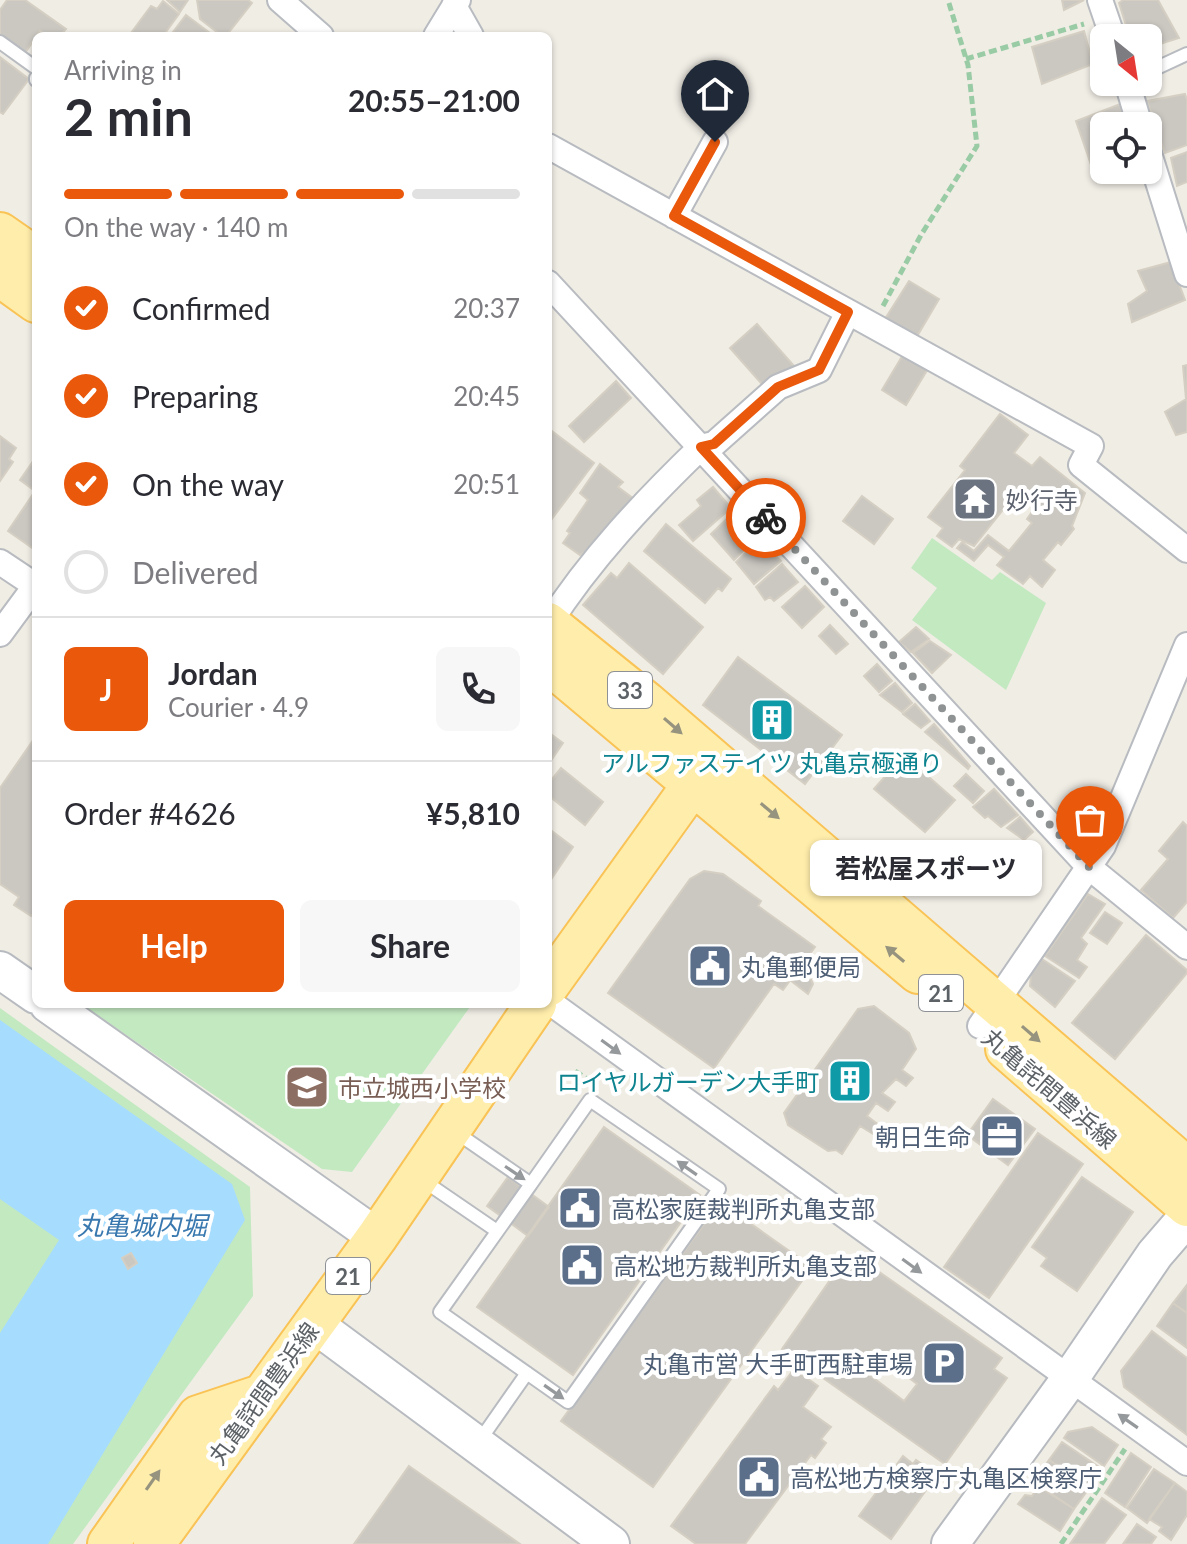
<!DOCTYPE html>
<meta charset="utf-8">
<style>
body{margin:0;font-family:Lato,"Noto Sans JP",sans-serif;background:#f7f7f7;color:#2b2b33;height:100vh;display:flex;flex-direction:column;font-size:30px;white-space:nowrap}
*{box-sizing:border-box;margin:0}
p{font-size:26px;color:#7c7c81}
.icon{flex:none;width:44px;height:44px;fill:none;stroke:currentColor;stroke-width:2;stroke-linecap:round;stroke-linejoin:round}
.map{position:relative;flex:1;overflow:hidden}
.side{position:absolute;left:32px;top:32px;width:520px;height:976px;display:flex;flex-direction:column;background:#fff;border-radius:12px;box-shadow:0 2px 6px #0004}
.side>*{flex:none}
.needle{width:52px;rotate:150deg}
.tools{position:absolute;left:1090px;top:24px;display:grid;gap:16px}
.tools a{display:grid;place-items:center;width:72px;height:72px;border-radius:12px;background:#fff;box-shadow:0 2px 6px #0004;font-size:40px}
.pin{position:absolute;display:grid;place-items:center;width:68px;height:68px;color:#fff;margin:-82px -34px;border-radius:50% 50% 50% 0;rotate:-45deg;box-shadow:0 0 8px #0007}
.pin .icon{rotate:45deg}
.courier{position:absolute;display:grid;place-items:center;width:80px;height:80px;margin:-40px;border:6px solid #ea580c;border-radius:50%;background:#fff;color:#222;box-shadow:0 2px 10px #0007}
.bubble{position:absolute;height:56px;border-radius:12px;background:#fff;box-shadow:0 2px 6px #0004;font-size:26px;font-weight:700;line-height:56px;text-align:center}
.summary em{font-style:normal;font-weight:700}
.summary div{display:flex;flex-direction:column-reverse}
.summary{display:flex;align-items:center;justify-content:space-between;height:136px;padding:0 32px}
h1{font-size:52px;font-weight:700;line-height:60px}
.bar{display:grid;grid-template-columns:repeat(4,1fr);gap:12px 8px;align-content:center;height:96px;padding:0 32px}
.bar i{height:10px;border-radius:6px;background:#e1e1e2}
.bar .selected{background:#ea580c}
.bar p{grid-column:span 4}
.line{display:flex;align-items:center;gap:20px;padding:0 32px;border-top:2px solid #e1e1e2}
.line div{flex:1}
.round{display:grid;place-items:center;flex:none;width:84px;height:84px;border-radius:12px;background:#f7f7f7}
ol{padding:0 32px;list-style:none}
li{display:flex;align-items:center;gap:24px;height:88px}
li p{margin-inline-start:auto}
li .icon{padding:8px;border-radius:50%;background:#ea580c;color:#fff;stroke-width:4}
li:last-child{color:#7c7c81}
li i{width:44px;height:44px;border:4px solid #e1e1e2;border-radius:50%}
.button{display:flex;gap:16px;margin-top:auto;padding:16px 32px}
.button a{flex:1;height:92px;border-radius:12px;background:#ea580c;color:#fff;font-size:32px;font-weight:700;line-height:92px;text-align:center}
.button a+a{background:#f7f7f7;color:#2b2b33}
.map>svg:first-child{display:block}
.green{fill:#c3e9c1}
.water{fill:#a6ddff}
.building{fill:#cbc8c2;stroke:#d5cfc3;stroke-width:2;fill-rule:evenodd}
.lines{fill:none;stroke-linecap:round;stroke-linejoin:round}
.lane-casing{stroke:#b8bbc0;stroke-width:16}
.street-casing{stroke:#b8bbc0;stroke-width:28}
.secondary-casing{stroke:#b7bbc0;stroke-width:40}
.primary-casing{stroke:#f9c355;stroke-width:44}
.path{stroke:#99cba5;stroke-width:5;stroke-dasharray:8 4;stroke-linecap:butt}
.lane{stroke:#fff;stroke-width:12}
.street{stroke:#fff;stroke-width:24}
.secondary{stroke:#fff;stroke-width:36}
.primary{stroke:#ffedab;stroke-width:40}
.oneway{fill:#96937f}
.oneway2{fill:#96999c}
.done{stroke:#909393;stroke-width:8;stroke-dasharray:0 14.4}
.route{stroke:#ea580c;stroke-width:10}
.labels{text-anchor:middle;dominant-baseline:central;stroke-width:8;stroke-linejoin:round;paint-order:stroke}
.shield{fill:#fff;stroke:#8e9195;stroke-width:2}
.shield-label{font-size:22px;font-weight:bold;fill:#5d6267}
.worship-label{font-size:24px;fill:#5b616d;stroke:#fff;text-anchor:start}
.culture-label{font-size:24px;fill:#0d838f;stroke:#fff}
.service-label{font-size:24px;fill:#4e5e75;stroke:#fff;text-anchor:start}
.education-label{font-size:24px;fill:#785e54;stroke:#fff;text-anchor:start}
.street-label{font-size:24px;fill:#5d6267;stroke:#fff}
.water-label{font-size:26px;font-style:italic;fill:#3a79af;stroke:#fff}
</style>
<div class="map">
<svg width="1187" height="1544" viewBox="0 0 1187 1544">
<rect width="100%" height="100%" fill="#f0ede5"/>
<path class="green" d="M932,538L992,580L1000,572L1046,603L1006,690L912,620L937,588L911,568Z
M81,1004H472L352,1172L322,1169Z
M0,1008L250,1187L253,1296L73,1544H0Z"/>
<path class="water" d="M0,1020L232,1184L245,1220L48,1544H0V1333L59,1240L0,1199Z"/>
<path class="building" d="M7,0H25L66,29L60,36H47L40,31L25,53L0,35V10Z
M167,0H188L180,12Z
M197,0H248L252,3L226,36H222L200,19Z
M1062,0H1084L1064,10Z
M1123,0H1158L1179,38L1148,48V38H1130L1119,3Z
M163,1L179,14L163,36H135L131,33L151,6L157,9Z
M186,15L214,36H170Z
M1084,31L1093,64L1042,84L1032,47Z
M0,57L29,79L3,114L0,112Z
M1185,94L1187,100V145L1165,153L1147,101Z
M1120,104L1126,126H1104V170H1119L1097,182L1076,121Z
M1187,152V182L1177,186L1171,158Z
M1171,262L1185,300L1132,322L1128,304L1147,291L1138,271Z
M909,281L939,299L916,338L885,319Z
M757,324L794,366L767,390L730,348Z
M904,353L929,367L906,405L882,390Z
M1187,365V432L1176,435L1165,412L1186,399L1183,366Z
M616,381L631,398L584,442L569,426Z
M1000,414L1028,435L1014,453L1032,466L1040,457L1085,493L1072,526L1074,529L1061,545L1058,542L1043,560L1055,570L1042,587L1030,576L1023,584L997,565L1004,557L988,545L974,561L957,548L962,542L974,551L988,535L1009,551L1032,523L1027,519L1036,506L1025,497L1021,501L1012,492L1007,498L1010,501L974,546L959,539L952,547L937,536L943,528L928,517L965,470L960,466Z
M548,428L594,463L548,524Z
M0,436L16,448L9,459L13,462L0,481Z
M36,457V549L35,550L8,531L35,491L20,480Z
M600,464L623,482L618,487L634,499L588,555L585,552L580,555L563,543L570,533L567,531L588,500L580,493Z
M713,487L731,508L693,541L679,525L701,506L697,500Z
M862,496L893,519L874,544L843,521Z
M735,511L758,536L734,560L711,534Z
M666,524L731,579L722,591L718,588L705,603L644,551Z
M759,540L781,561L754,584L736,562Z
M629,563L703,627L663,674L583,605L611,573L617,578Z
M782,564L798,582L774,601L770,597L765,600L756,587Z
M805,586L824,607L802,628L782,607Z
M830,625L848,644L836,654L819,636Z
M916,627L929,639L911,652L899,642Z
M930,641L951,655L932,673L913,653Z
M738,657L842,735L805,784L703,705Z
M877,664L892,681L879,692L864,676Z
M895,683L912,703L902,712L880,695Z
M915,704L930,721L921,728L903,714Z
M934,724L970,766L968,769L925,732Z
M548,732L563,743L548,765Z
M36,736V911L31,916L14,905L19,897L0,884V788Z
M904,755L955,800L925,832L874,789Z
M561,768L603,802L585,825L548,795V784Z
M966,774L984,791L973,803L954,786Z
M994,789L1018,815L1001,827L988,816L985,818L973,807Z
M1020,817L1033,832L1024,840L1007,828Z
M1183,822L1187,826V902L1173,918L1141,890L1168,859L1159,851Z
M548,828L573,847L548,884Z
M704,871L723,874L761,901L758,906L815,947L783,990L774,984L714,1068L608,993L690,879Z
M1088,894L1105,904L1081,938L1087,944L1077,960L1087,967L1079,978L1045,956Z
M1105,912L1122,923L1107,944L1090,933Z
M1146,935L1187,970V973L1115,1059L1072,1023Z
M1042,959L1075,981L1055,1007L1030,986L1031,974Z
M803,962L813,984L808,994L790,980Z
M874,1006L909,1033L916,1049L902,1070L913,1078L906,1086L896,1079L882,1093L895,1102L888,1111L876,1103L867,1116L879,1125L873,1134L860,1126L842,1154L836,1150L828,1151L788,1125L784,1113L858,1009Z
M993,1099L1035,1129L1008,1165L967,1135Z
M604,1127L700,1195L573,1375L477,1307Z
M1038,1133L1083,1164L989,1298L944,1267Z
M508,1177L549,1207L528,1236L487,1206Z
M1082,1177L1133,1212L1077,1291L1041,1266L1047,1258L1032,1247Z
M720,1202L812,1267L653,1487L561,1421Z
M131,1253L137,1263L128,1269L122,1258Z
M844,1260L859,1271L865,1262L1002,1358L994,1369L1007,1378L945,1464L782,1349ZM872,1350L917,1384L904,1401L859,1367Z
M1187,1285V1313L1173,1303Z
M1173,1303L1187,1313V1348L1157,1326Z
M1152,1331L1187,1358V1435L1124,1387L1121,1371Z
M794,1369L818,1386L803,1407L831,1427L821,1439L826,1443L815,1458L811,1455L745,1544H696L671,1526L774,1386L778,1390Z
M1092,1427L1118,1445L1104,1466L1064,1438L1068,1432Z
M1062,1442L1102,1469L1090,1487L1049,1460Z
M1131,1453L1151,1467L1125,1507L1105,1493Z
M903,1456L913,1464L916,1460L937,1475L891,1539L859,1516Z
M1049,1460L1090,1487L1074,1509L1034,1482Z
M409,1466L520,1544H354Z
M1154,1469L1175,1483L1147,1523L1127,1508Z
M1175,1483L1187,1492V1515L1171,1540L1159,1531L1162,1527L1149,1519Z
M1038,1486L1074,1509L1060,1531L1018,1504L1025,1495L1032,1496Z
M1102,1498L1126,1515L1104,1544H1070Z
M1137,1524L1156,1537L1151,1544H1123Z"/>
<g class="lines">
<g class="lane-casing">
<path id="lane" d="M0,42L36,68
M1148,72L1187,54
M36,78V80
M457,1133L531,1184L440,1312L568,1402L719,1189L590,1100L531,1184
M424,1181L497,1231
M478,1443L527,1373"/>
</g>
<g class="street-casing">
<path id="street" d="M280,0L321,36
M1100,0L1113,38
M454,6L471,36
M436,36L458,0
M1127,82L1140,126
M548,146L1091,446L1081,465L1187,550
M1148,150L1187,274
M674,216L715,142
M548,283L1090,868L1187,947
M0,562L36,586
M548,625C590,559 645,501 701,447L714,444L778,387L819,370L848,312
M0,634L36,585
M548,1001L1187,1463
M980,1026L1103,846L1187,645"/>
</g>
<g class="secondary-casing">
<path id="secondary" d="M0,970L36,995
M48,1004L377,1237
M314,1324L611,1544
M950,1544L1069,1380L1155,1254L1187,1217"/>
</g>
<g class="primary-casing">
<path id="primary" d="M0,233L36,258
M0,276L36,302
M548,623L646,702L1187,1168
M548,663L918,973
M548,986L709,762
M1006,1049L1187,1206
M108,1544L198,1416L261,1395
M154,1544L377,1237L536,1004"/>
</g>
<path class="path" d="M966,59L1084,24
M883,306L921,235L977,146L968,65L948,0
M575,1071L590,1081
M1061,1544L1125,1449"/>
<use href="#lane" class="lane"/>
<use href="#street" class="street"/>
<use href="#secondary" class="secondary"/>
<use href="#primary" class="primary"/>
</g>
<defs><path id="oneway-solid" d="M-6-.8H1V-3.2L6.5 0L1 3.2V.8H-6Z" transform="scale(2)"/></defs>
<g class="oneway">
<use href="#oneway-solid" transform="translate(673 726) rotate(41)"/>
<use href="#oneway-solid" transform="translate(770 811) rotate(40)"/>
<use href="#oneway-solid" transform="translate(895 954) rotate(-140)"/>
<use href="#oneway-solid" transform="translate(1031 1034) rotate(41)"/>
<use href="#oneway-solid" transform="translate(153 1480) rotate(-55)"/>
</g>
<g class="oneway2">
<use href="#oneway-solid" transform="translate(611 1047) rotate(36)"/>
<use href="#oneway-solid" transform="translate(687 1168) rotate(-145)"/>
<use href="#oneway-solid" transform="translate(515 1173) rotate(34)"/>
<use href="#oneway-solid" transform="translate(912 1266) rotate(36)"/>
<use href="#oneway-solid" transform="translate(554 1392) rotate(35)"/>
<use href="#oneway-solid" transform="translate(1128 1421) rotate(-145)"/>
</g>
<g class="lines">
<path class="done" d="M766,518L1090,868"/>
<path class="route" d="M715,142L674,216L848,312L819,370L778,387L714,444L701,447L766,518"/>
</g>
<defs>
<g id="temple-square" transform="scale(2.3)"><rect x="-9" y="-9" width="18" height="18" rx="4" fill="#6b7280" stroke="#fff"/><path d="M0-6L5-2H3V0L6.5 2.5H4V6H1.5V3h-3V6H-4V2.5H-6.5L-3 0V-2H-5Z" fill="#fff"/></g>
<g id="building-square" transform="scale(2.3)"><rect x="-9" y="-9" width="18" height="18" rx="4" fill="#0f9aa8" stroke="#fff"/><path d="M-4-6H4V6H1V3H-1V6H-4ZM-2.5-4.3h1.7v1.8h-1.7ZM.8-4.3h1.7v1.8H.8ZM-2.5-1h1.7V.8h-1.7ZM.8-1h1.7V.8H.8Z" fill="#fff"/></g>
<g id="civic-square" transform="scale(2.3)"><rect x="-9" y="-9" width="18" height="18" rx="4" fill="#5c6f8a" stroke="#fff"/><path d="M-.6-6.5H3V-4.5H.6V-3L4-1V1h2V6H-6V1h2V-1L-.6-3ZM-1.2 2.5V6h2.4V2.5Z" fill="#fff"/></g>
<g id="school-square" transform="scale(2.3)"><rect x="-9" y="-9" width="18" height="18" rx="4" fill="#8d6e63" stroke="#fff"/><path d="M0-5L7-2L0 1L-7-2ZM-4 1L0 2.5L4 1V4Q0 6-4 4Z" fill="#fff"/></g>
<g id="office-square" transform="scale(2.3)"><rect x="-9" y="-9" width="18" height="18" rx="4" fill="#5c6f8a" stroke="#fff"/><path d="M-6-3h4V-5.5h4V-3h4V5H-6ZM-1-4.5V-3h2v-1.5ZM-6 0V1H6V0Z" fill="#fff"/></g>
<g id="parking-square" transform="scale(2.3)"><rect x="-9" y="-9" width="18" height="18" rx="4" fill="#5c6f8a" stroke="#fff"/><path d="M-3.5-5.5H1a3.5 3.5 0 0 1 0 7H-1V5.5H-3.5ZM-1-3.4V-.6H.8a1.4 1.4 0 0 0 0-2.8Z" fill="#fff"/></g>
</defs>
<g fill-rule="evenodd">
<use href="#temple-square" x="975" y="499"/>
<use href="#building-square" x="772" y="720"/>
<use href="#civic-square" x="710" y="966"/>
<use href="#building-square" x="850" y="1081"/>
<use href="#school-square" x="307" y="1087"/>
<use href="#office-square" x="1002" y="1136"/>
<use href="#civic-square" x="580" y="1208"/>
<use href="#civic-square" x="582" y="1265"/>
<use href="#parking-square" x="944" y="1363"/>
<use href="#civic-square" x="759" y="1477"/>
</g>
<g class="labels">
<g class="shield">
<rect x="608" y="672" width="44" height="36" rx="6"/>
<rect x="919" y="975" width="44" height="36" rx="6"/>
<rect x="326" y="1258" width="44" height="36" rx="6"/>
</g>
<g class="shield-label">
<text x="630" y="690">33</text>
<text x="941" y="993">21</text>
<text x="348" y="1276">21</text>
</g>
<g class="worship-label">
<text x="1006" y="499">妙行寺</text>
</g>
<g class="culture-label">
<text x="772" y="762">アルファステイツ 丸亀京極通り</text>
<text x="819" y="1081" text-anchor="end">ロイヤルガーデン大手町</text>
</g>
<g class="service-label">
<text x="741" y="966">丸亀郵便局</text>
<text x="971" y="1136" text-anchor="end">朝日生命</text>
<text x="611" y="1208">高松家庭裁判所丸亀支部</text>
<text x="613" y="1265">高松地方裁判所丸亀支部</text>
<text x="913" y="1363" text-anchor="end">丸亀市営 大手町西駐車場</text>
<text x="790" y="1477">高松地方検察庁丸亀区検察庁</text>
</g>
<g class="education-label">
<text x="338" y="1087">市立城西小学校</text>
</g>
<g class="street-label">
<text transform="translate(1050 1088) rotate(41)">丸亀詫間豊浜線</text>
<text transform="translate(263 1393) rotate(-54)">丸亀詫間豊浜線</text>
</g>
<g class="water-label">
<text x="142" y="1225">丸亀城内堀</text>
</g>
</g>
</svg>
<div class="tools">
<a><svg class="needle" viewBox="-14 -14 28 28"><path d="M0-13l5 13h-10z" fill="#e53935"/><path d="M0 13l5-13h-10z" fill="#7c7c81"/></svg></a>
<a><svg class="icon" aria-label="locate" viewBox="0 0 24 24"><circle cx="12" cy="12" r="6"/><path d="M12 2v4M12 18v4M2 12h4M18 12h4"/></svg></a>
</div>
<div class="pin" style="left:1090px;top:868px;background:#ea580c"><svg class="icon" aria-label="bag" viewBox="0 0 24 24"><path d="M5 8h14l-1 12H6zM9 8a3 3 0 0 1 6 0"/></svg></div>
<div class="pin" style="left:715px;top:142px;background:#1f2937"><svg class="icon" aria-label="home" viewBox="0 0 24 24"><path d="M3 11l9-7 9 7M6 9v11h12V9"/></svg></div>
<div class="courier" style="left:766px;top:518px"><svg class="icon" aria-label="bike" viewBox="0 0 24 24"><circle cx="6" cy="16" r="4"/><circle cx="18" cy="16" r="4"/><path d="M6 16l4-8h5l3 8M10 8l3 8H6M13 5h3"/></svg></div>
<div class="bubble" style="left:810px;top:840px;width:232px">若松屋スポーツ</div>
<section class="side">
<div class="summary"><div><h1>2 min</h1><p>Arriving in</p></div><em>20:55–21:00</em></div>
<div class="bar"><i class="selected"></i><i class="selected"></i><i class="selected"></i><i></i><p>On the way · 140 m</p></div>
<ol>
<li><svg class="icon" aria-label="check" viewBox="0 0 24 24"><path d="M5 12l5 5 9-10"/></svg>Confirmed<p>20:37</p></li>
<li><svg class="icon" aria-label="check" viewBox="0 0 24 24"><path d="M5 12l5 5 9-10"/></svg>Preparing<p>20:45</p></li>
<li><svg class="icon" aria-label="check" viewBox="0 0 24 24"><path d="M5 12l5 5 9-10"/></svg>On the way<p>20:51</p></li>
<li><i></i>Delivered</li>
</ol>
<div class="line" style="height:144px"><b class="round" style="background:#ea580c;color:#fff">J</b><div><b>Jordan</b><p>Courier · 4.9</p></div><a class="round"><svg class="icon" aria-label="phone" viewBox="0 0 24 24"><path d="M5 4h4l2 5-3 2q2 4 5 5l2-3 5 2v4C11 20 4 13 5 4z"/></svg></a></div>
<div class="line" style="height:104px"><div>Order #4626</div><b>¥5,810</b></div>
<div class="button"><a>Help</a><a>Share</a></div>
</section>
</div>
